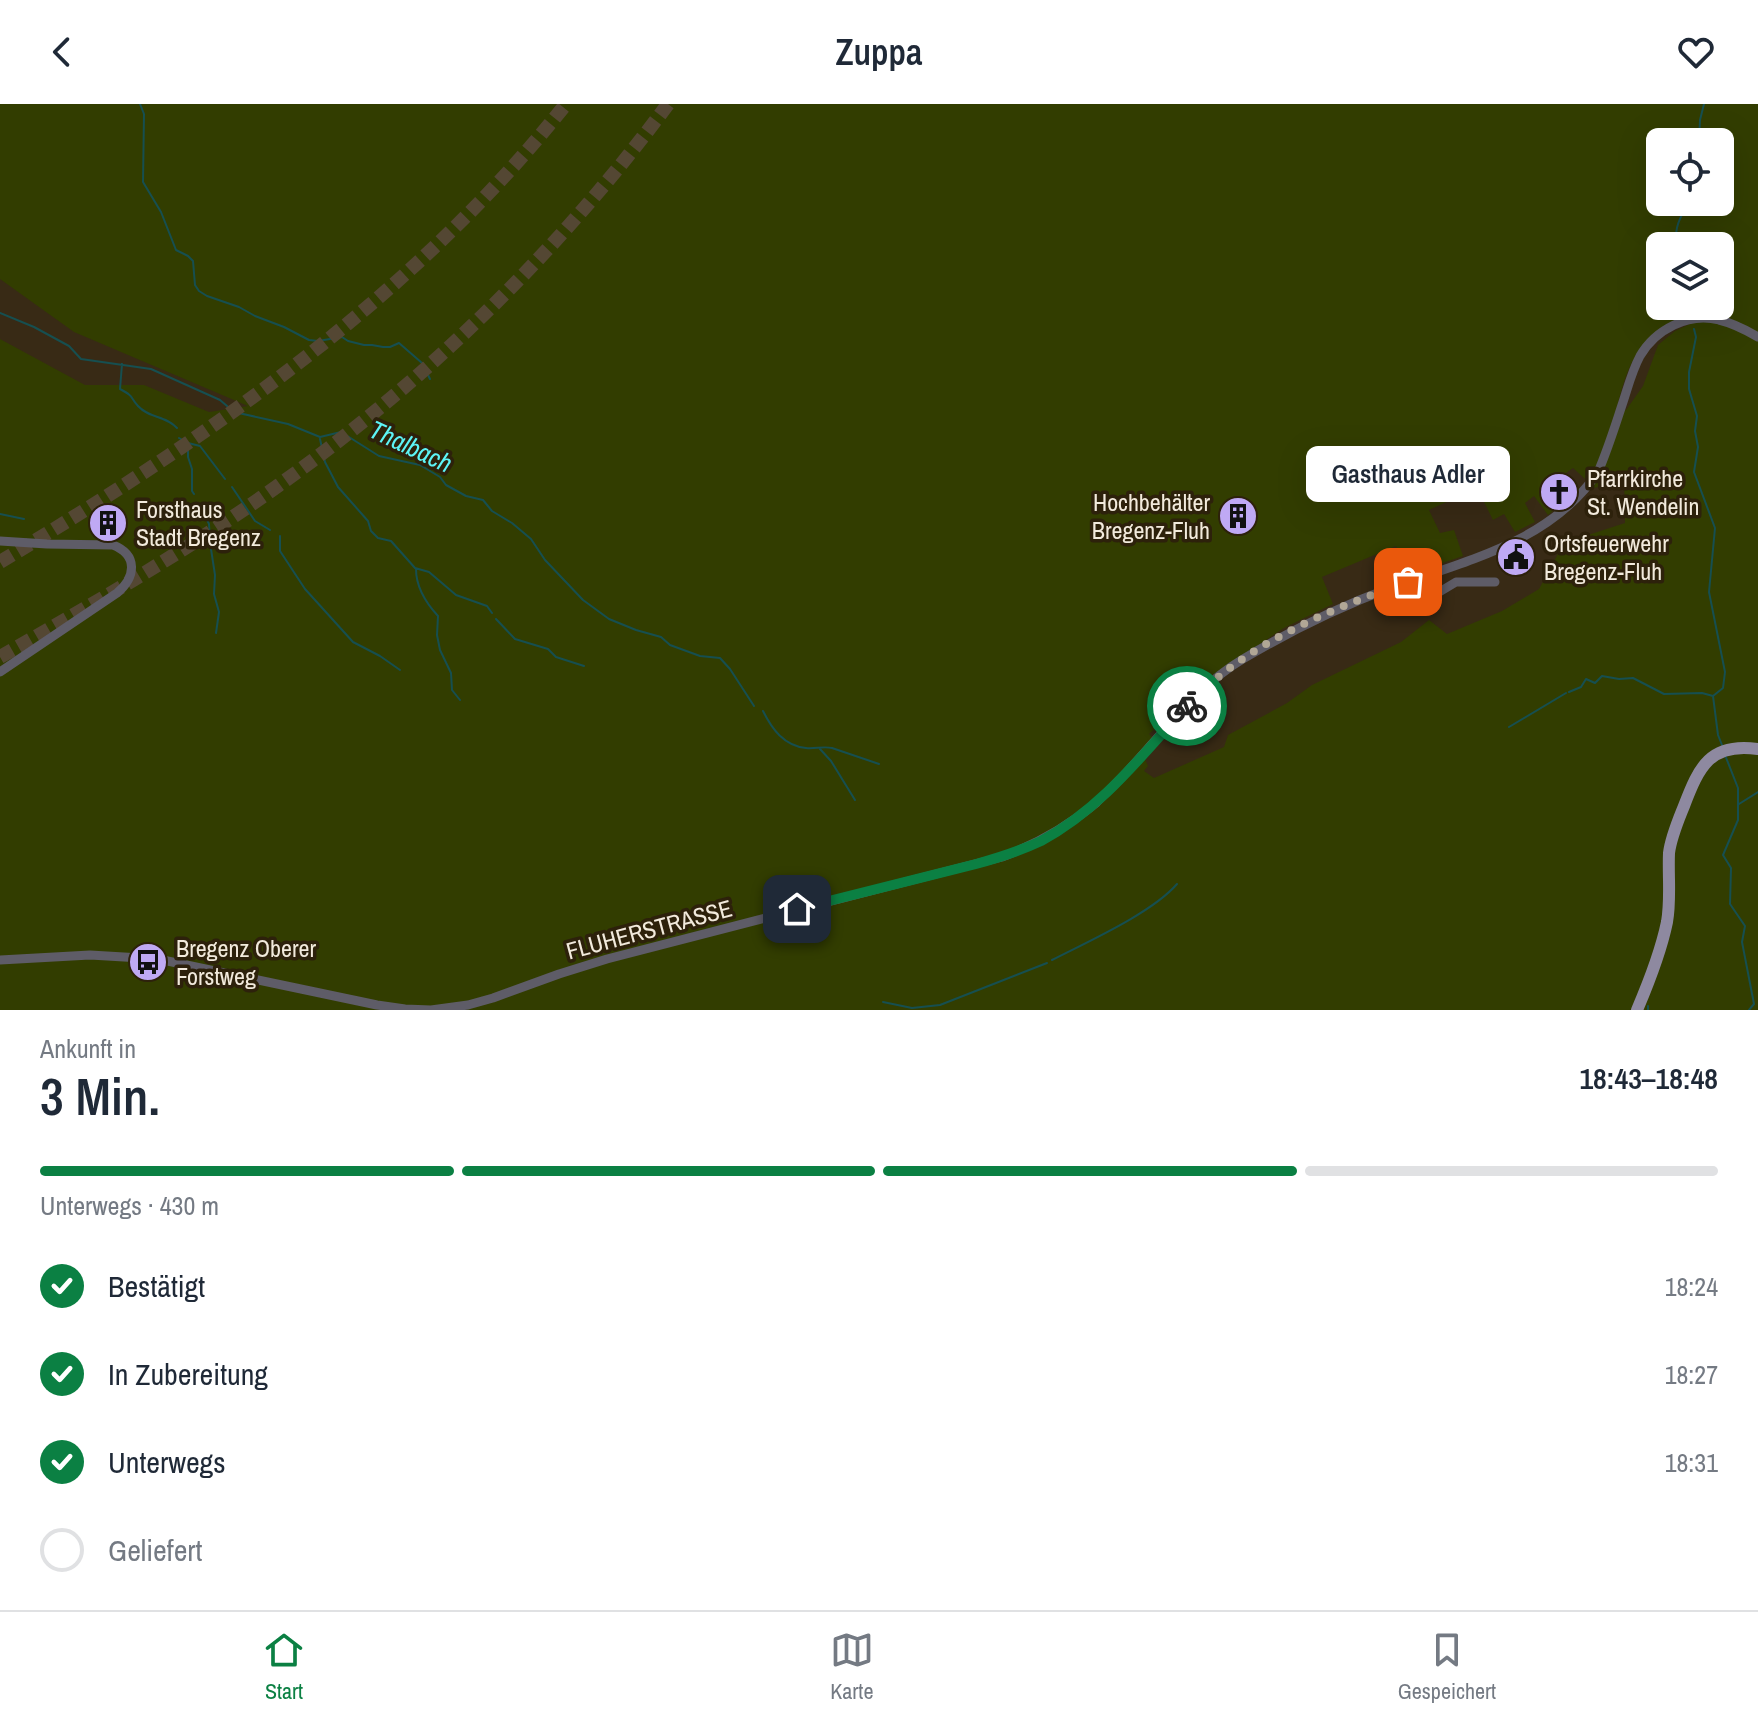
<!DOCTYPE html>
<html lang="de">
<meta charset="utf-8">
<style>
body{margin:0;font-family:"Archivo Narrow",sans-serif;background:#f6f6f7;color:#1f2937;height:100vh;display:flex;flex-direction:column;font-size:30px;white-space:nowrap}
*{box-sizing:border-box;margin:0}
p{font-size:26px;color:#747a83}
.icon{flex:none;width:44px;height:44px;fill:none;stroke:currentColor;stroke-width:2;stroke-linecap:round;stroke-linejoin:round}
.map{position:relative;height:906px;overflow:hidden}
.side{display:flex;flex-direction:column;background:#fff;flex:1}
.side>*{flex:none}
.tools{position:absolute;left:1646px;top:24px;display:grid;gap:16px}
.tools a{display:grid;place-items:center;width:88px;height:88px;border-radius:12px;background:#fff;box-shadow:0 8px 32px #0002;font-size:40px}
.pin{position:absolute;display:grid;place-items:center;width:68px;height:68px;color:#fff;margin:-34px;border-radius:16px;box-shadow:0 4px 12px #0006}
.courier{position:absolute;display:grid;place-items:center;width:80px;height:80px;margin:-40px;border:6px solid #0b8043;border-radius:50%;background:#fff;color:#222;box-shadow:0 2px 10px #0007}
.bubble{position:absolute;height:56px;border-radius:12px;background:#fff;box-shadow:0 8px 32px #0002;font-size:26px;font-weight:600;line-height:56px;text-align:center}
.headline em{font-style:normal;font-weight:600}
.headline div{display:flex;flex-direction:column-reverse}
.headline{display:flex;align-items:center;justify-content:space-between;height:136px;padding:0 40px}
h1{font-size:52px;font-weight:600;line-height:60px}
.bar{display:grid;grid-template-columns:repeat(4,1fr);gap:12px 8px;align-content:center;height:96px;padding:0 40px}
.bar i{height:10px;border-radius:6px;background:#e0e1e3}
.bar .on{background:#0b8043}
.bar p{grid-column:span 4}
ol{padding:0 40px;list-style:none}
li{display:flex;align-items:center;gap:24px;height:88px}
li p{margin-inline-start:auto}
li .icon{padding:8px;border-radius:50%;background:#0b8043;color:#fff;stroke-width:4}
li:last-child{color:#747a83}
li i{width:44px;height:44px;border:4px solid #e0e1e3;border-radius:50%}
header{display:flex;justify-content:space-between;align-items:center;height:104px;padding:0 40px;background:#fff;font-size:36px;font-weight:600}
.tabs{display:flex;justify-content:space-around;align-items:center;height:112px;border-top:2px solid #e0e1e3;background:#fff;font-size:22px;color:#747a83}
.tabs a{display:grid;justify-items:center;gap:4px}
.tabs .on{color:#0b8043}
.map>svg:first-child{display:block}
.green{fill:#323d00;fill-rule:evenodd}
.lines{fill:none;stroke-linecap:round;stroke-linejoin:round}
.stream{stroke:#164f50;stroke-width:2}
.highway-tunnel{stroke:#544733;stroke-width:14;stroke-dasharray:14 7;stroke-linecap:butt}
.minor{stroke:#5e5c67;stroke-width:9}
.major{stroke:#8e89a0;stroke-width:12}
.done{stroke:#b1a796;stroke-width:8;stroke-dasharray:0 14.4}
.route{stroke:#0b8043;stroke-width:10}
.labels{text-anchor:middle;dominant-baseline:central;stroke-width:7;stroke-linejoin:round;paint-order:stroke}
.poi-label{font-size:24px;fill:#f2eadc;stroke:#2d210b;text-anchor:start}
.street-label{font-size:24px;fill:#f2eadc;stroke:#2d210b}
.water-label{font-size:26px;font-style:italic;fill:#5df4f6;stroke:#2d210b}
</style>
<header><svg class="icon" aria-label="back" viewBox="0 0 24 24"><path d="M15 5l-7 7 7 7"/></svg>Zuppa<svg class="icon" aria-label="heart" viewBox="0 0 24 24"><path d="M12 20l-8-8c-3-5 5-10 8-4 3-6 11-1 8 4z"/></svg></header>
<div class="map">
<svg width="1758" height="906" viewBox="0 0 1758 906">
<rect width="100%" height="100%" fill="#382a15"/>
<path class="green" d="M0,0H1758V906H0V235L85,281H144L209,308L248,302L74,228L0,175ZM1660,38H1720V98H1660ZM1660,142H1720V202H1660ZM1671,218L1690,220L1675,227L1658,241L1643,282L1626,306L1617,304C1626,266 1636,238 1671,218ZM1573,364L1595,384L1624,372L1625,419L1588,431L1560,446L1539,485L1502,507L1447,530L1429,516L1401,538L1312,581L1287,599L1228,631L1224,643L1154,674L1144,667L1148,662L1144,653L1153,634L1149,630L1218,568L1284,524L1333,500L1322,473L1396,442L1408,471L1463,452L1454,426L1440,429L1429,406L1477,384L1493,416L1504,410L1515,428L1535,418L1525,399L1534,392L1548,411L1580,385L1576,381L1568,391L1550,405L1541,394L1566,375L1564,372L1545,384Z"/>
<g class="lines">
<path class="stream" d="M140,0L144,10L143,78L161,108L176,146L188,152L193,157L195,181L199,187L207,192L239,203L255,212L284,223L309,236L318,237L342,233L348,237L364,241H372L383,243H390L399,239L422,259L430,275
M1699,38L1700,16L1704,0
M1676,142C1675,128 1677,119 1684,107L1681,98
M1683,202V206
M0,209L34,223L69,242L81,255L151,265L220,296L234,308L288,320L320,333L341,328L379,352L420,361L440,373L446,381L466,392L483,396L492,407L512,419L531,435L545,456L583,496L609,515L636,526L661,533L670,541L700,552L720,554L730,565L754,602
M1694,225L1696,233L1689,268V285L1697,312L1695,327L1698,343L1694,368L1715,424L1709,488L1725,568L1723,584L1713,592L1718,631L1722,641
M122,260L120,285C135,293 129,292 138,302C150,315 165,311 177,324
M179,334L188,339V353L192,365V387L194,390
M320,335L325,358L338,383L368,417L371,427L378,434L391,437L415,464L429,468L456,491L487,502L492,509
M188,339L200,342L225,375
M232,383L255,417L270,426
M199,400L209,420L210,438
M0,410L24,415
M280,432V447L305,485L353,538L380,552L400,566
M211,445L215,471L214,490L219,508L216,529
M416,465C416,483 426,499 438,512L437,531L440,546L451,569L452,586L460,596
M496,515L515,535L548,545L556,553L584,562
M1569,588L1581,583L1586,575L1595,579L1602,572L1619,575L1633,574L1664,590L1702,589L1713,592
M763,607C772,625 784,642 806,644C815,645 823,642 832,644L879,660
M1509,623L1566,589
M820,645L831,657L855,696
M1725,651L1738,684V716L1723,751L1731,764L1730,800L1745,822L1742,838L1754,900L1749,906
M1739,700L1758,688
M1052,856C1087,838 1152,809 1177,780
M883,898L912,904L940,901L1047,859
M1648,902V906"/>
<path class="highway-tunnel" d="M0,458C209,333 413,193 566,0
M0,553C95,499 190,445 279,381C428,275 559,147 668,0"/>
<path class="minor" d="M0,437L47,440L113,441C138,451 136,473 117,489L0,568
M1426,472L1431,486L1434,488L1441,487L1456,478H1495
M0,856L90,851L158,855L377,901L405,905L431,906L468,901L493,894L559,870L607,855L1002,753C1037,740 1067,723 1096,699C1109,686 1122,674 1134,660C1168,623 1199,581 1243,555C1290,527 1339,503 1390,484C1465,457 1551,438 1598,368C1608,345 1615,322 1623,298C1628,283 1632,267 1640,252C1655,226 1688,208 1719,216C1732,219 1746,226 1758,233"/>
<path class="major" d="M1637,906C1649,878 1661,847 1667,818C1671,796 1668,772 1669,749C1671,733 1678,717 1684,702C1699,663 1710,638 1758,645"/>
</g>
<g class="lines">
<path class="done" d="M1187,602C1245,540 1330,505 1408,478"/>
<path class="route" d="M797,805L976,760C998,754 1020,747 1041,737C1101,705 1142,651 1187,602"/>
</g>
<defs>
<g id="church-disc" transform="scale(2)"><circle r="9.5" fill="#bfa9f4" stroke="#2d210b"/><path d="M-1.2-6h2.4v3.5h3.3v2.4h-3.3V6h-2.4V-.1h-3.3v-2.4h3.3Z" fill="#111"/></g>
<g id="building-disc" transform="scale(2)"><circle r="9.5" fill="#bfa9f4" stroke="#2d210b"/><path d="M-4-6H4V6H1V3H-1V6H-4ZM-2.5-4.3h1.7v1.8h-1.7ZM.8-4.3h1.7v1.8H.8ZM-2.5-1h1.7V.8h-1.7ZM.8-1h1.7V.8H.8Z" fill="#111"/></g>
<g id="civic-disc" transform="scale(2)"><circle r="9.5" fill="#bfa9f4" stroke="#2d210b"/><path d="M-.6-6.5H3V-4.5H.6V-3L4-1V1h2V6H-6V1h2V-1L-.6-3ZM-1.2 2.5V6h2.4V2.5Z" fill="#111"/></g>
<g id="bus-disc" transform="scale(2)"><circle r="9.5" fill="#bfa9f4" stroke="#2d210b"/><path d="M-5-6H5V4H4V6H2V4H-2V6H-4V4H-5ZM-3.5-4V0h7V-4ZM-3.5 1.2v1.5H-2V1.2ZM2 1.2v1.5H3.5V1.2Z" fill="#111"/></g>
</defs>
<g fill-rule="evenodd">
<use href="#church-disc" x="1559" y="388"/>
<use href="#building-disc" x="1238" y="412"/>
<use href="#building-disc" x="108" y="419"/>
<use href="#civic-disc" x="1516" y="453"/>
<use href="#bus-disc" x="148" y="858"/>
</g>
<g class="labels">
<g class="poi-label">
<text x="1587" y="374">Pfarrkirche<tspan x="1587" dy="28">St. Wendelin</tspan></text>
<text x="1210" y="398" text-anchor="end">Hochbehälter<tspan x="1210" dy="28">Bregenz-Fluh</tspan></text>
<text x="136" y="405">Forsthaus<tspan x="136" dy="28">Stadt Bregenz</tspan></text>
<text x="1544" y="439">Ortsfeuerwehr<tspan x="1544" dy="28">Bregenz-Fluh</tspan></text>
<text x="176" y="844">Bregenz Oberer<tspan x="176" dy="28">Forstweg</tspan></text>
</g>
<g class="street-label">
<text transform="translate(649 825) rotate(-15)">FLUHERSTRASSE</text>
</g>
<g class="water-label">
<text transform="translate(411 342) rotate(25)">Thalbach</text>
</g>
</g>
</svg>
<div class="tools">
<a><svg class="icon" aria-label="locate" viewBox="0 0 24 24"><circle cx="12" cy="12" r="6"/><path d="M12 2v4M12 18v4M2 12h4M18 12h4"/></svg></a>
<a><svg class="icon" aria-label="layers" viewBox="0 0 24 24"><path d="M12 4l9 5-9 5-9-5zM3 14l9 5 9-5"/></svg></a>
</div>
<div class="pin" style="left:1408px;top:478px;background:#ea580c"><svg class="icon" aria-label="bag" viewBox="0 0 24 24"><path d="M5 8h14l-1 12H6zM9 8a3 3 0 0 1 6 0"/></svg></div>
<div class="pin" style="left:797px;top:805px;background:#1f2937"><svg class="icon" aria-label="home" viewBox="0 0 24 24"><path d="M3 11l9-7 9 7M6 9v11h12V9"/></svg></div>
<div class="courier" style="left:1187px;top:602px"><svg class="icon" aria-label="bike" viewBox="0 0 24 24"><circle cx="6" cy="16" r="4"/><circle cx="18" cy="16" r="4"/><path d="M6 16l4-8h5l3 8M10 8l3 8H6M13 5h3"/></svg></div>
<div class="bubble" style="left:1306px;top:342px;width:204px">Gasthaus Adler</div>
</div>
<section class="side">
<div class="headline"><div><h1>3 Min.</h1><p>Ankunft in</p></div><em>18:43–18:48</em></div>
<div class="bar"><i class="on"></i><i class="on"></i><i class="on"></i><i></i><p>Unterwegs · 430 m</p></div>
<ol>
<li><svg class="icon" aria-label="check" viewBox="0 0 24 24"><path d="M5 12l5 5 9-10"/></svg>Bestätigt<p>18:24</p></li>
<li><svg class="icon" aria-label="check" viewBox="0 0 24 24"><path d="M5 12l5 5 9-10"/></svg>In Zubereitung<p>18:27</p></li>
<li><svg class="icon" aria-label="check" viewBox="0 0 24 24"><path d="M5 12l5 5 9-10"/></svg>Unterwegs<p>18:31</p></li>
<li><i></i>Geliefert</li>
</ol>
</section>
<nav class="tabs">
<a class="on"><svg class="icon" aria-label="home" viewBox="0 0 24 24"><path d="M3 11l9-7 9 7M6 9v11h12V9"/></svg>Start</a>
<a><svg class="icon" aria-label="map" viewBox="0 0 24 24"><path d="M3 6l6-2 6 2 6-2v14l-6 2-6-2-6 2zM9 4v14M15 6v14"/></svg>Karte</a>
<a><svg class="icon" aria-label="saved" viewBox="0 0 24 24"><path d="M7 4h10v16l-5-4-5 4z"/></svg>Gespeichert</a>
</nav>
